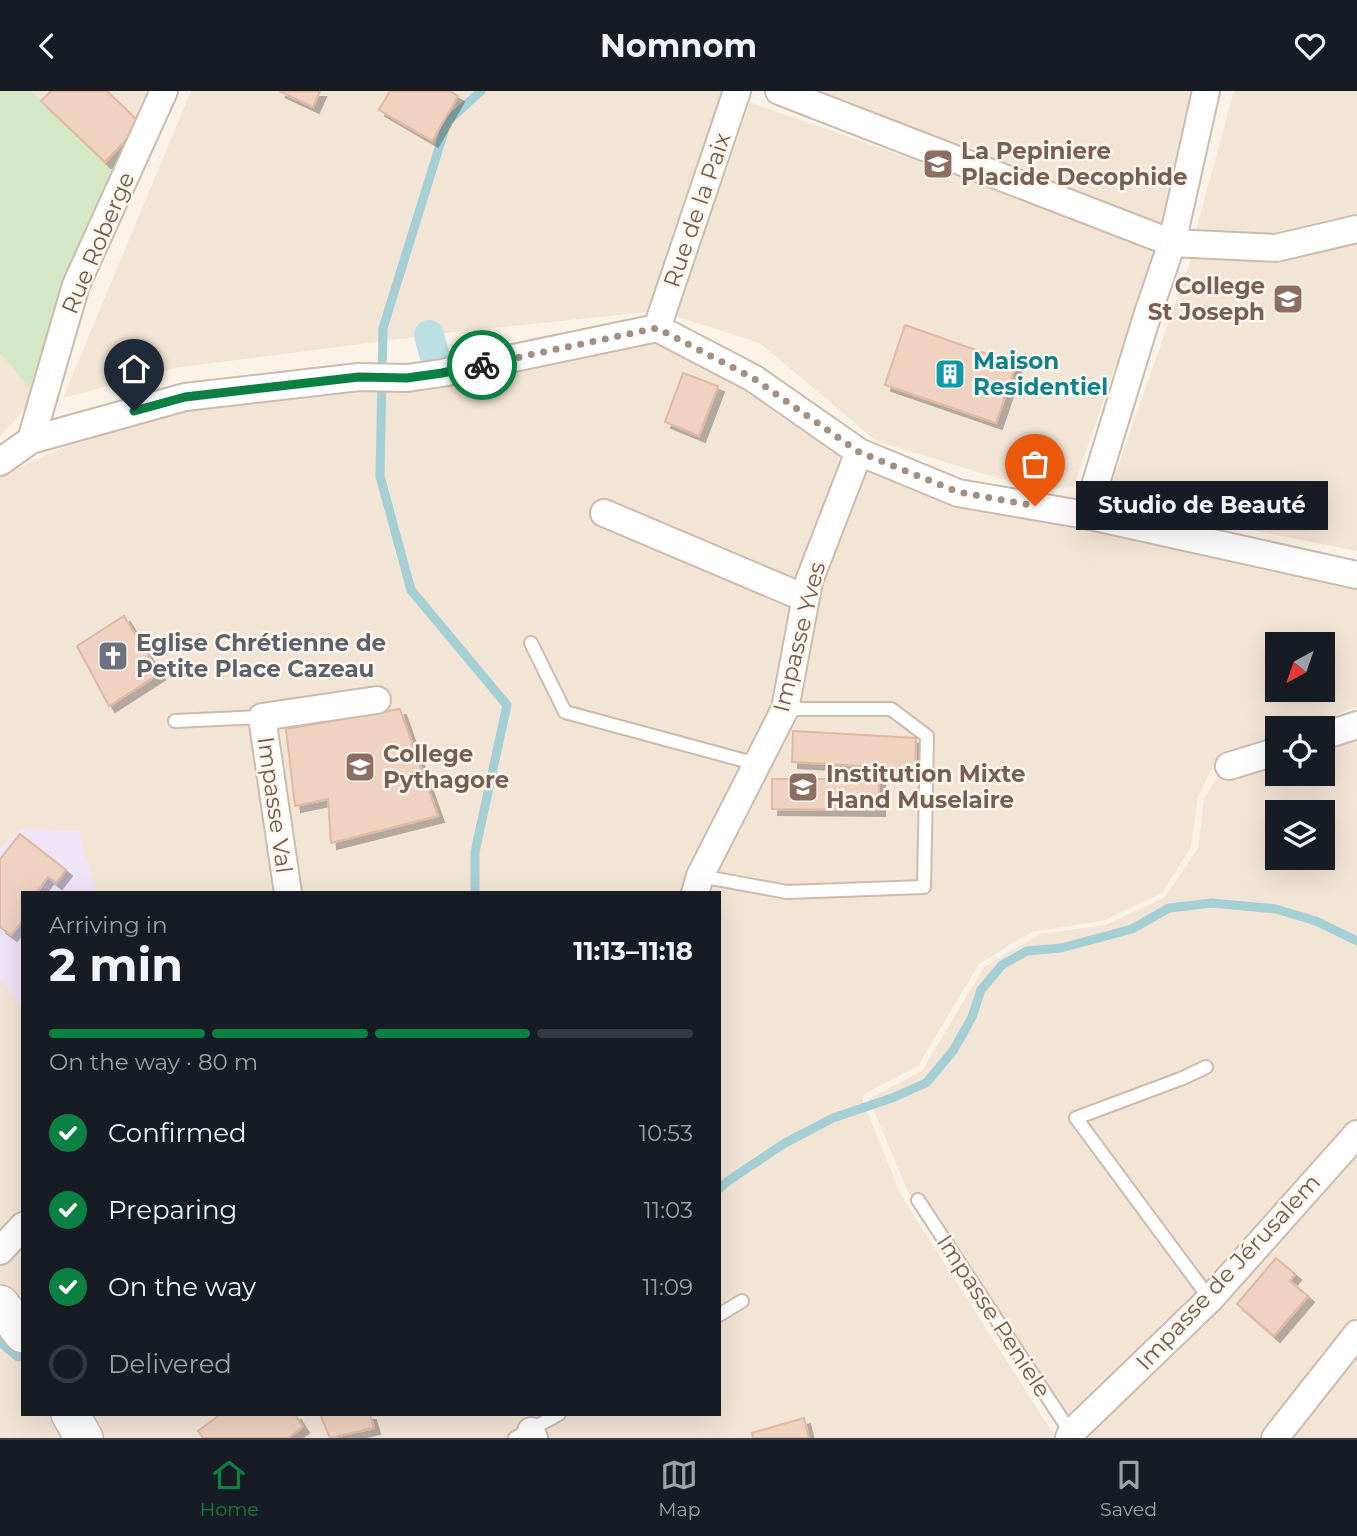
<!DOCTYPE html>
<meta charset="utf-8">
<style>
body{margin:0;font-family:Montserrat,sans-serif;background:#20242c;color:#f1f3f6;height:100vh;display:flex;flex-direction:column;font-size:26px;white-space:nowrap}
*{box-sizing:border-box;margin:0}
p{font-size:23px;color:#9ea1a6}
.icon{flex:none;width:38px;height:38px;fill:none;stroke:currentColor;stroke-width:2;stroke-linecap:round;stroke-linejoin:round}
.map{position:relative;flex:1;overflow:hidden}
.details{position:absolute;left:21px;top:800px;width:700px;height:525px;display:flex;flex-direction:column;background:#171b24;border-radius:0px;box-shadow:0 7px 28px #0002}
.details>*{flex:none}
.needle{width:46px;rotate:220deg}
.fabs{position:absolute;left:1265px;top:541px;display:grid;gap:14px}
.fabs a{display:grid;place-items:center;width:70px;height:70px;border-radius:0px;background:#171b24;box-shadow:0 7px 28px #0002;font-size:35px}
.pin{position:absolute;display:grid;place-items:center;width:60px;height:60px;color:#fff;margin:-72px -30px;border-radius:50% 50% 50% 0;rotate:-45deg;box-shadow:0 0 7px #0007}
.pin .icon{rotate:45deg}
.courier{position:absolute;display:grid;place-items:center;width:70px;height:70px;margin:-35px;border:5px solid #0b8043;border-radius:50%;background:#fff;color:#222;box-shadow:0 2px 9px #0007}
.bubble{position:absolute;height:49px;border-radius:0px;background:#171b24;box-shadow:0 7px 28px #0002;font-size:23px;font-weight:700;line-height:49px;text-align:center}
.summary em{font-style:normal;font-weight:700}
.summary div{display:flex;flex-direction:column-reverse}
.summary{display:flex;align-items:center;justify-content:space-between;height:119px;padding:0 28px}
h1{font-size:46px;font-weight:700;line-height:52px}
.bar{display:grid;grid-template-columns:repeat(4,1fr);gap:10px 7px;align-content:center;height:84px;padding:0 28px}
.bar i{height:9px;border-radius:5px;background:#363941}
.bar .selected{background:#0b8043}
.bar p{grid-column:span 4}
ol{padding:0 28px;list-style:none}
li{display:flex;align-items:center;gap:21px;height:77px}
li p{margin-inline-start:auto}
li .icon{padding:7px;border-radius:50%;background:#0b8043;color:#fff;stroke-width:4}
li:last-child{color:#9ea1a6}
li i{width:38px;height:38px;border:4px solid #363941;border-radius:50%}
header{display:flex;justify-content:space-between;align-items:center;height:91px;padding:0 28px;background:#171b24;font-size:32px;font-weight:700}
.tab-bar{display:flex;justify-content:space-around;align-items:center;height:98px;border-top:2px solid #363941;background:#171b24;font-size:19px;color:#9ea1a6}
.tab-bar a{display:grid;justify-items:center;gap:4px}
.tab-bar .selected{color:#0b8043}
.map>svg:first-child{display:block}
.residential{fill:#f3e5d6;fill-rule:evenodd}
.education{fill:#f0e4f8}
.green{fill:#d5e8c6}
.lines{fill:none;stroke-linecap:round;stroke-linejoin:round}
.stream{stroke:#a3cfd5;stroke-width:9}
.canal{stroke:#bcdfe4;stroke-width:30}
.building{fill:#efd2c0;stroke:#e1b8a1;stroke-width:2;filter:url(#shadow)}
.lane-casing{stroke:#cdbbae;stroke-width:16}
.street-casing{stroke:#cdbbae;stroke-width:30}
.secondary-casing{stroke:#d1bdae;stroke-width:40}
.lane{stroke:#fff;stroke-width:12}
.street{stroke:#fff;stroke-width:26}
.secondary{stroke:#fff;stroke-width:37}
.done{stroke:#a39083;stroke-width:7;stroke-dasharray:0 12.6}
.route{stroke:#0b8043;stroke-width:9}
.labels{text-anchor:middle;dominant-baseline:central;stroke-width:5;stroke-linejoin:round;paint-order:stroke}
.education-label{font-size:23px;font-weight:bold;fill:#785e54;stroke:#fef7ed;text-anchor:start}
.street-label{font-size:23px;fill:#745a4d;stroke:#fef7ed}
.culture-label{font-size:23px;font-weight:bold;fill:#0d838f;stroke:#fef7ed;text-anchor:start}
.worship-label{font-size:23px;font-weight:bold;fill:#5b616d;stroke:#fef7ed;text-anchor:start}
</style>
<header><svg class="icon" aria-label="back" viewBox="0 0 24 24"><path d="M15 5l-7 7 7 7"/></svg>Nomnom<svg class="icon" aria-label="heart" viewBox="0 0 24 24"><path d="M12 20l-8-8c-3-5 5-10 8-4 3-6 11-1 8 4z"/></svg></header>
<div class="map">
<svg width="1357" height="1347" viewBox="0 0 1357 1347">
<defs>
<filter id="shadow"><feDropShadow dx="6" dy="6" stdDeviation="0" flood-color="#0004"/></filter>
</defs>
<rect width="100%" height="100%" fill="#fbf3e7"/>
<path class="residential" d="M31,0H156L121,88Z
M191,0H721L681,132L647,221L454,241L174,277L63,307Z
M806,0H1205L1166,140Z
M1234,0H1357V131L1300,148L1194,146Z
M750,11L1157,155L1074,395L1040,400L876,350L760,252L675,225Z
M1357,151V460L1102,409L1117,378L1194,159L1250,170Z
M654,246L741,285L860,374L1357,480V616L1303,637H1278L1277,647L1215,670L1198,706L1191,756L1162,802L1103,830L1031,841L979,873L918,975L866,1002L862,1008L901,1104L1056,1347H96L82,1323H719V802H23V1225L0,1193V385L95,342L194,312L408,273ZM1278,553H1323V598H1278Z
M0,262L36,305L0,346Z
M1357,622V1347H1068L908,1101L869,1008L922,980L984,876L1040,843L1105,834L1165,806L1198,757L1204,708L1224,674L1277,653L1278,682H1323V637ZM1278,721H1323V766H1278Z
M0,1233L23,1270V1323H56L71,1347H0Z"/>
<path class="education" d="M21,738L79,740L96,801L23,802V918L0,889V757Z"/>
<path class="green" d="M0,0H31L121,88L36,305L0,262Z"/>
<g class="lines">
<path class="stream" d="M475,802V761L507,614L411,499L380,385L383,237L447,31L481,0
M719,1098L728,1090L785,1052L833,1027L892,1007L926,992L953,960L972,926L981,899L1002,874L1027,860L1061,857L1132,838L1169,817L1212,812L1276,818L1316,830L1357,850
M0,1251L18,1266L23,1265"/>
<path class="canal" d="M429,244L437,274"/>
</g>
<path class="building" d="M51,0H107L141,33L105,71L41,10Z
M279,0H320L313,16Z
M390,0H450L458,5L432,50L379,19Z
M905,234L1016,273L996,332L885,294Z
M683,282L718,295L699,345L665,331Z
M124,525L159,583L109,615L77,555Z
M400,618L438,725L331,752L328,708L295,715L286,638Z
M793,640L916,647L915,678L792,671Z
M772,688H879V719L772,718Z
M20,743L66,779L56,792L48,786L36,802H23V829L11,844L0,836V768Z
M1276,1167L1295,1183L1290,1190L1308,1205L1274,1245L1237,1213Z
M221,1323H295L303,1336L288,1347H203L198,1340Z
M320,1323H370L374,1337L330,1347Z
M804,1327L809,1347H753L752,1342Z"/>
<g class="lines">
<g class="lane-casing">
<path id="lane" d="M531,552L565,621L757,673
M175,630L262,626
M700,785L787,801L924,796L927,645L891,618H785
M1206,976L1183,987L1076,1027L1210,1208
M918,1109L1071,1342
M719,1224L742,1210
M515,1347L559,1323"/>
</g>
<g class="street-casing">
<path id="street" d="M779,0L1172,152L1276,157L1357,138
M657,237L737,0
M31,349L76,194L164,0
M0,371L31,349L185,306L359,286L407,287L442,282L657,237L753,287L859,361L958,402L1086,424L1357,484
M604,422L805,507
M1086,424L1148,222L1172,152L1206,0
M1323,645L1357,634
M1229,675L1278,660
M288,802L262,626L377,609
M695,802L700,785L785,618L809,490L859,361
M0,1160L23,1135
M531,1340L534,1347
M1069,1347L1071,1342L1210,1208L1357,1043
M1275,1347L1357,1243"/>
</g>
<g class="secondary-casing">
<path id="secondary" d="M0,1213L23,1243
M70,1323L84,1347"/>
</g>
<use href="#lane" class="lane"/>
<use href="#street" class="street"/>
<use href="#secondary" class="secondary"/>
</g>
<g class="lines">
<path class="done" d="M482,274L657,237L753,287L859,361L958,401L1035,415"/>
<path class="route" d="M134,320L185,306L359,286L407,287L442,282L482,274"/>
</g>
<defs>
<g id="school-square" transform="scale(1.575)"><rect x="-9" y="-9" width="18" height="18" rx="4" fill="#8d6e63" stroke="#fef7ed"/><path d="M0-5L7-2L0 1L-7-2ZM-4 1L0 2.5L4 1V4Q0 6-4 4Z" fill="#fff"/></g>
<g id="building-square" transform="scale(1.575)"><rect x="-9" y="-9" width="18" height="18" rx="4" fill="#0f9aa8" stroke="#fef7ed"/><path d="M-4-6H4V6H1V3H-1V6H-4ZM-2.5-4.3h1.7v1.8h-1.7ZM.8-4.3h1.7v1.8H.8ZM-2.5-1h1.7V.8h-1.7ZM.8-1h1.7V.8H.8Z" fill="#fff"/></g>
<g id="church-square" transform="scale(1.575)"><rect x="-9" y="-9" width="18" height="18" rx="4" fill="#6b7280" stroke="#fef7ed"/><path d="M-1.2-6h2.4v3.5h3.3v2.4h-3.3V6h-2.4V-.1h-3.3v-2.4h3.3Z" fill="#fff"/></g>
</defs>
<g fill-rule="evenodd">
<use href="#school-square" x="938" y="73"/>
<use href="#school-square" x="1288" y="208"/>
<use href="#building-square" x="950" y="283"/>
<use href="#church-square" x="113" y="565"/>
<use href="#school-square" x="360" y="676"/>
<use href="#school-square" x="803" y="696"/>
</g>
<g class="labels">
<g class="education-label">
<text x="961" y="60">La Pepiniere<tspan x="961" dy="26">Placide Decophide</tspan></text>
<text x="1265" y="195" text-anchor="end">College<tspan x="1265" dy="26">St Joseph</tspan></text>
<text x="383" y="663">College<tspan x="383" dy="26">Pythagore</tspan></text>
<text x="826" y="683">Institution Mixte<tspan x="826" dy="26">Hand Muselaire</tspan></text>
</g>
<g class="street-label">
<text transform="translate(697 119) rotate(-71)">Rue de la Paix</text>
<text transform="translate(98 152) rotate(-67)">Rue Roberge</text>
<text transform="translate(799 546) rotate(-76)">Impasse Yves</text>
<text transform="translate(275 714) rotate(82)">Impasse Val</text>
<text transform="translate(1228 1181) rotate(-47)">Impasse de Jérusalem</text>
<text transform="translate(994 1225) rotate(57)">Impasse Peniele</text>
</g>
<g class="culture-label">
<text x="973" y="270">Maison<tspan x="973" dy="26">Residentiel</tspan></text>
</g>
<g class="worship-label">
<text x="136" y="552">Eglise Chrétienne de<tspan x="136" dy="26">Petite Place Cazeau</tspan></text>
</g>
</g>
</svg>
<div class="fabs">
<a><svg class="needle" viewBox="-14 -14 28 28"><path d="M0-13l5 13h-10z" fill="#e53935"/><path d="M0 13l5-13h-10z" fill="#9ea1a6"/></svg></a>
<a><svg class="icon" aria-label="locate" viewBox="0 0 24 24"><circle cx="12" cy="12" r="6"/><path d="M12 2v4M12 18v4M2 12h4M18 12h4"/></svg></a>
<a><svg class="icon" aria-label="layers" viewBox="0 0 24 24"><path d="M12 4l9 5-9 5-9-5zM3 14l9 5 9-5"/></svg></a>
</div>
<div class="pin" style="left:1035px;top:415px;background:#ea580c"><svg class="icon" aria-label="bag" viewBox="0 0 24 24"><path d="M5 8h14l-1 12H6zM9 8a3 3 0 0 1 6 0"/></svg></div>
<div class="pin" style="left:134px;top:320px;background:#1f2937"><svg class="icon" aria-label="home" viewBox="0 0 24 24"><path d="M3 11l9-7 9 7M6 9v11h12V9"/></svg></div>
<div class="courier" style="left:482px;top:274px"><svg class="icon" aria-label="bike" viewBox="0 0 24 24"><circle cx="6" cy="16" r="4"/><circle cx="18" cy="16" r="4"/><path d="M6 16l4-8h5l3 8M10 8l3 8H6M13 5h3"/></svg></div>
<div class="bubble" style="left:1076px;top:390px;width:252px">Studio de Beauté</div>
<section class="details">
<div class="summary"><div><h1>2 min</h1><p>Arriving in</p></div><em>11:13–11:18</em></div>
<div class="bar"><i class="selected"></i><i class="selected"></i><i class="selected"></i><i></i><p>On the way · 80 m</p></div>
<ol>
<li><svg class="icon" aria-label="check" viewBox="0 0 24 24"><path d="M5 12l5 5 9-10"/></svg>Confirmed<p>10:53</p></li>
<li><svg class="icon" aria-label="check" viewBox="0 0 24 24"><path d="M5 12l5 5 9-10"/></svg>Preparing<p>11:03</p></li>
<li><svg class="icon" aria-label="check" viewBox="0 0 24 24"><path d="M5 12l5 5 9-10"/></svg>On the way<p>11:09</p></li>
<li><i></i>Delivered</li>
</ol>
</section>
</div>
<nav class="tab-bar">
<a class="selected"><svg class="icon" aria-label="home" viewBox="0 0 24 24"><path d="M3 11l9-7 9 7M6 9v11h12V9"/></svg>Home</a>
<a><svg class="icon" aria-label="map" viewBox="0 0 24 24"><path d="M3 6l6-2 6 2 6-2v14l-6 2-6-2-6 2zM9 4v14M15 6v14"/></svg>Map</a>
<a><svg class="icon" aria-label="saved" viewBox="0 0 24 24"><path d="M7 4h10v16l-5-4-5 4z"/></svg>Saved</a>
</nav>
